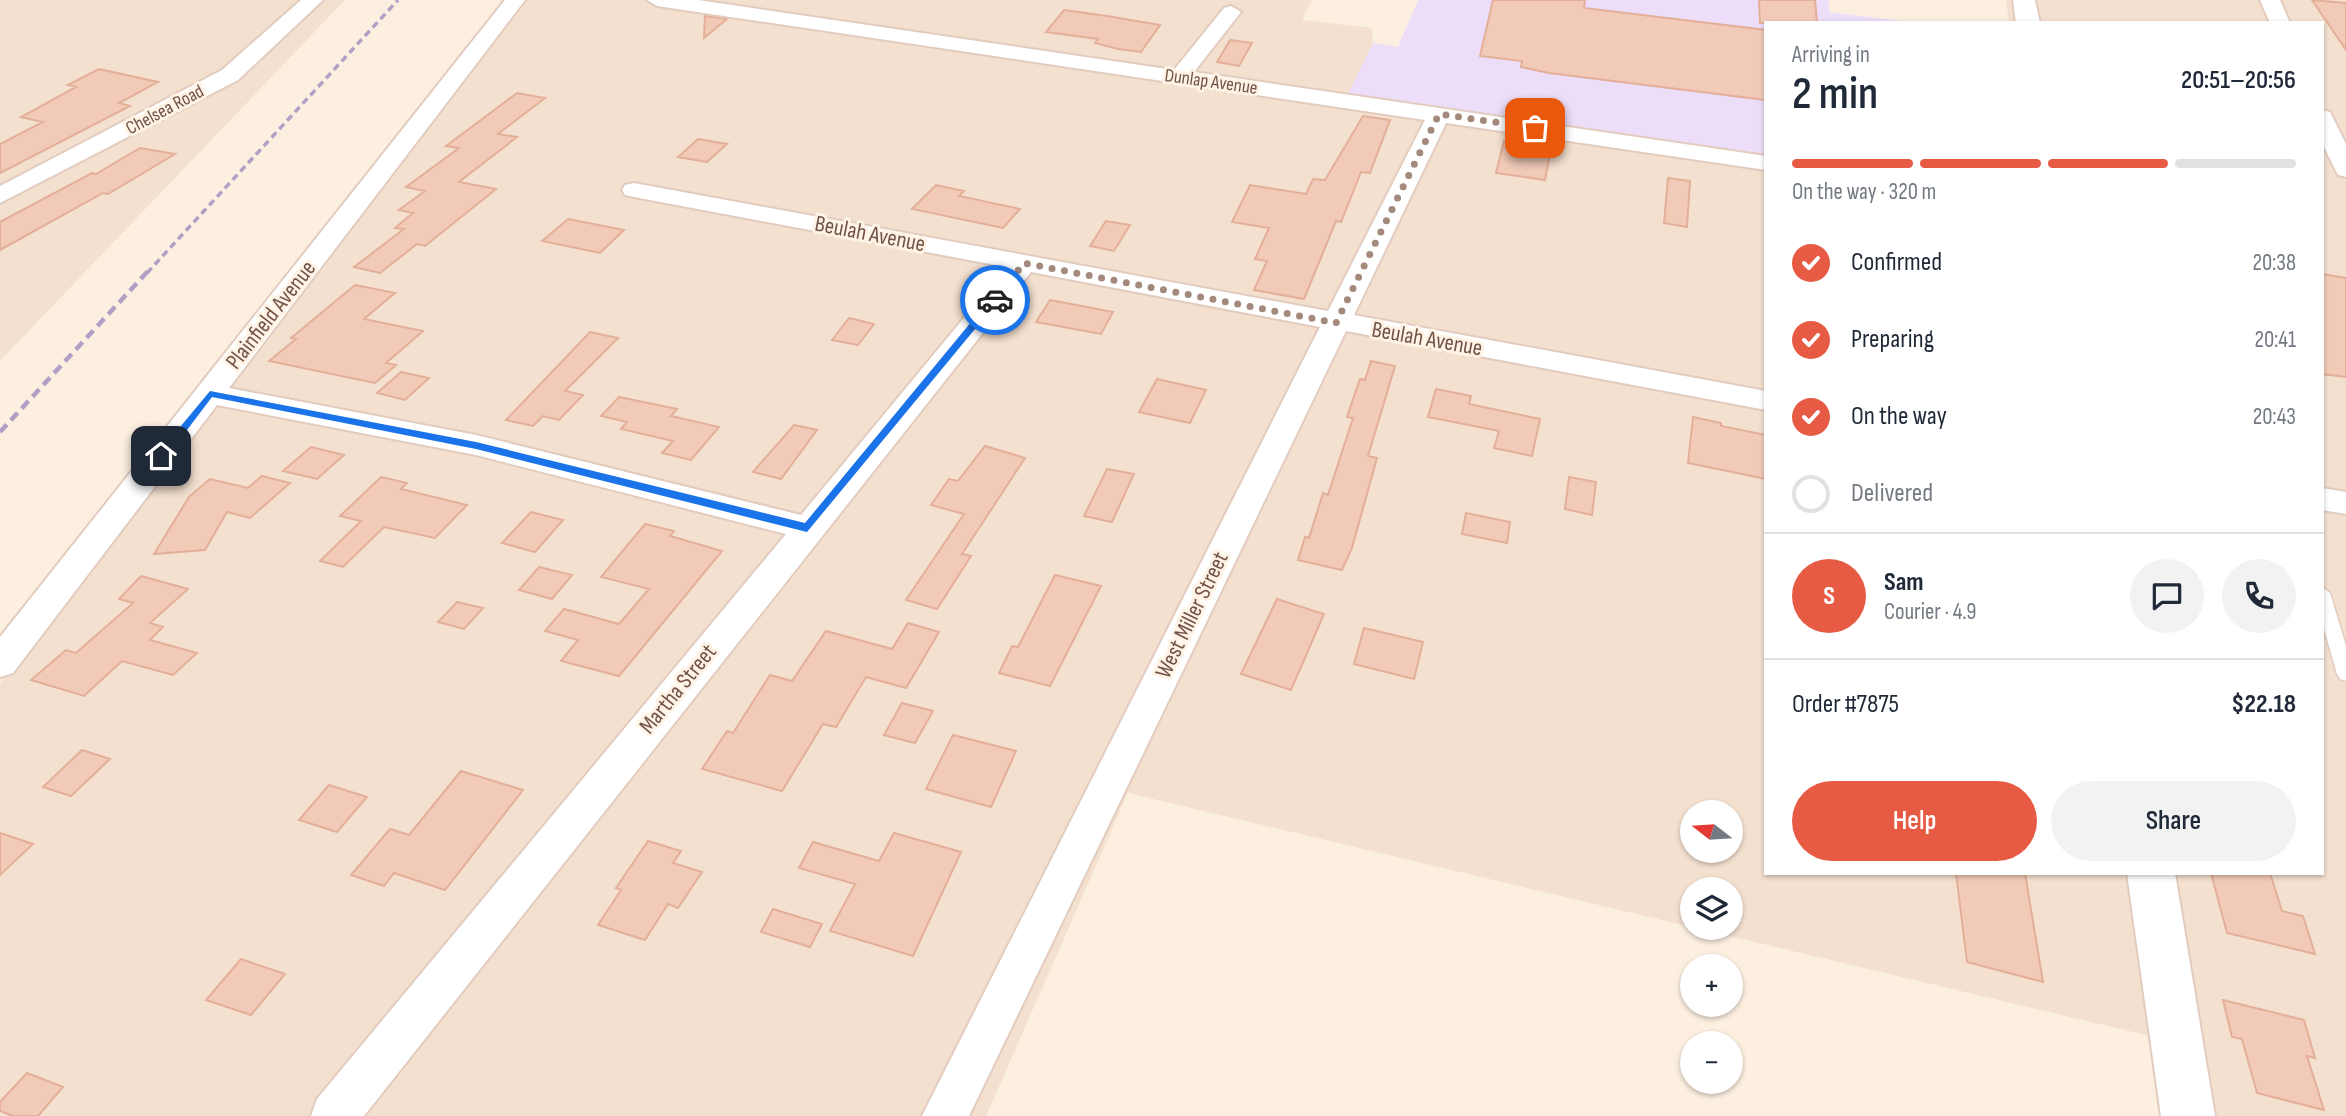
<!DOCTYPE html>
<meta charset="utf-8">
<style>
body{margin:0;font-family:"Sofia Sans Condensed",sans-serif;background:#f2f2f3;color:#1f2937;height:100vh;display:flex;flex-direction:column;font-size:26px;white-space:nowrap}
*{box-sizing:border-box;margin:0}
p{font-size:23px;color:#747a83}
.icon{flex:none;width:38px;height:38px;fill:none;stroke:currentColor;stroke-width:2;stroke-linecap:round;stroke-linejoin:round}
.map{position:relative;flex:1;overflow:hidden}
.details{position:absolute;left:1764px;top:21px;width:560px;height:854px;display:flex;flex-direction:column;background:#fff;border-radius:0px;box-shadow:0 2px 5px #0004}
.details>*{flex:none}
.needle{width:46px;rotate:287deg}
.fabs{position:absolute;left:1680px;top:800px;display:grid;gap:14px}
.fabs a{display:grid;place-items:center;width:63px;height:63px;border-radius:50%;background:#fff;box-shadow:0 2px 5px #0004;font-size:35px}
.pin{position:absolute;display:grid;place-items:center;width:60px;height:60px;color:#fff;margin:-30px;border-radius:14px;box-shadow:0 4px 10px #0006}
.courier{position:absolute;display:grid;place-items:center;width:70px;height:70px;margin:-35px;border:5px solid #1a73e8;border-radius:50%;background:#fff;color:#222;box-shadow:0 2px 9px #0007}
.headline em{font-style:normal;font-weight:600}
.headline div{display:flex;flex-direction:column-reverse}
.headline{display:flex;align-items:center;justify-content:space-between;height:119px;padding:0 28px}
h1{font-size:46px;font-weight:600;line-height:52px}
.bar{display:grid;grid-template-columns:repeat(4,1fr);gap:10px 7px;align-content:center;height:84px;padding:0 28px}
.bar i{height:9px;border-radius:5px;background:#e0e1e3}
.bar .selected{background:#e75a44}
.bar p{grid-column:span 4}
.line{display:flex;align-items:center;gap:18px;padding:0 28px;border-top:2px solid #e0e1e3}
.line div{flex:1}
.round{display:grid;place-items:center;flex:none;width:74px;height:74px;border-radius:37px;background:#f2f2f3}
ol{padding:0 28px;list-style:none}
li{display:flex;align-items:center;gap:21px;height:77px}
li p{margin-inline-start:auto}
li .icon{padding:7px;border-radius:50%;background:#e75a44;color:#fff;stroke-width:4}
li:last-child{color:#747a83}
li i{width:38px;height:38px;border:4px solid #e0e1e3;border-radius:50%}
.primary-button{display:flex;gap:14px;margin-top:auto;padding:14px 28px}
.primary-button a{flex:1;height:80px;border-radius:42px;background:#e75a44;color:#fff;font-size:28px;font-weight:600;line-height:80px;text-align:center}
.primary-button a+a{background:#f2f2f3;color:#1f2937}
.map>svg:first-child{display:block}
.residential{fill:#f4e0cf;fill-rule:evenodd}
.education{fill:#ecddf8}
.building{fill:#f2cab8;stroke:#e4af98;stroke-width:2}
.lines{fill:none;stroke-linecap:round;stroke-linejoin:round}
.service-casing{stroke:#e2ccbf;stroke-width:3}
.minor-casing{stroke:#e2ccbf;stroke-width:4}
.tertiary-casing{stroke:#e2ccbf;stroke-width:4}
.service{fill:#fff;fill-rule:evenodd}
.minor{fill:#fff;fill-rule:evenodd}
.tertiary{fill:#fff;fill-rule:evenodd}
.rail-far1{stroke:#b0a0c5;stroke-width:3.5;stroke-dasharray:7 4.5;stroke-linecap:butt}
.rail{stroke:#b0a0c5;stroke-width:4.5;stroke-dasharray:10 6;stroke-linecap:butt}
.route{fill:#1a73e8}
.done{stroke:#a38a7d;stroke-width:7;stroke-dasharray:0 12.6}
.labels{text-anchor:middle;dominant-baseline:central;stroke-width:6;stroke-linejoin:round;paint-order:stroke}
.far-street-label{font-size:19px;fill:#735348;stroke:#fff3e6}
.street-label{font-size:23px;fill:#735348;stroke:#fff3e6}
</style>
<div class="map">
<svg width="2346" height="1116" viewBox="0 0 2346 1116">
<rect width="100%" height="100%" fill="#fcefe0"/>
<path class="residential" d="M0,0H345L0,361Z
M522,0H1312L1302,20L1372,28L1373,43L1348,96L1766,158V873H2322V23H2009L2006,0H2346V1116H2206L2196,1047L1128,793L986,1116H0V683ZM1692,812H1731V850H1692ZM1692,889H1731V928H1692Z"/>
<path class="education" d="M1418,0H1829V12L1917,23H1766V158L1347,96L1373,43L1398,47Z"/>
<path class="building" d="M1493,0H1585L1584,8L1766,30V100L1549,73L1521,67L1522,61L1480,56Z
M1759,0H1815L1817,23H1760Z
M2312,0L2346,3V50Z
M1064,10L1107,16L1160,25L1141,52L1118,49L1095,43L1098,39L1046,32Z
M705,16L727,19L704,38Z
M1230,40L1252,43L1239,66L1217,62Z
M99,69L158,82L119,103L130,106L0,173V144L43,122L21,117L76,87L68,85Z
M517,93L545,98L498,134L517,137L459,182L496,189L425,246L417,244L380,273L354,267L404,229L395,228L413,213L399,210L425,191L406,187L459,148L446,146Z
M1363,116L1390,120L1370,173L1361,172L1341,222L1336,221L1304,299L1254,290L1267,261L1255,259L1269,228L1232,222L1250,185L1306,194L1313,179L1325,180Z
M698,139L727,144L707,162L678,157Z
M1504,141L1551,148L1545,180L1496,173Z
M140,148L175,154L108,194L103,193L0,250V222L92,173L96,174Z
M1668,178L1690,181L1687,227L1664,223Z
M936,185L964,191L959,196L1020,209L1003,228L912,209Z
M568,219L624,230L600,253L542,241Z
M1106,221L1130,225L1114,251L1090,246Z
M2322,274L2346,278V377L2322,374Z
M355,285L395,293L364,319L423,331L386,363L396,365L375,383L269,361L296,339L291,338Z
M1050,300L1113,312L1101,334L1036,322Z
M849,318L874,324L858,345L832,340Z
M590,332L618,338L565,391L583,395L559,420L543,416L533,426L506,420Z
M1371,361L1395,366L1368,456L1377,458L1352,548L1342,570L1298,560L1305,537L1309,538L1323,493L1328,495L1353,418L1347,417L1360,379L1365,380Z
M401,372L429,378L405,400L377,393Z
M1157,379L1206,390L1190,423L1139,412Z
M1436,389L1471,396L1469,404L1540,419L1532,456L1494,448L1499,431L1428,417Z
M619,397L677,409L671,416L719,427L691,460L662,453L673,441L621,429L627,422L601,416Z
M1693,417L1721,423V426L1766,435V479L1688,463Z
M794,425L817,430L781,479L753,472Z
M985,446L1025,458L962,554L971,556L937,609L906,600L964,514L931,505L949,479L958,481Z
M311,447L344,455L317,479L283,471Z
M1107,469L1134,474L1112,522L1084,516Z
M262,476L290,483L250,518L227,512L205,550L154,554L189,497L210,479L248,488Z
M381,477L407,483L401,489L467,505L435,538L384,527L343,567L320,561L361,521L340,516Z
M1569,477L1596,482L1592,515L1565,509Z
M531,512L563,520L535,552L502,543Z
M1466,513L1510,522L1507,543L1462,534Z
M645,524L674,531L670,536L722,551L619,676L561,661L578,640L545,631L564,609L619,624L649,589L601,577Z
M539,567L572,575L552,599L519,590Z
M1055,575L1101,586L1050,686L999,673L1012,646L1018,647Z
M141,576L188,589L150,623L163,627L150,640L197,653L173,675L122,661L84,696L31,680L66,650L76,653L133,603L119,599Z
M1277,599L1324,614L1291,690L1241,674Z
M457,602L483,608L464,629L438,622Z
M908,623L939,632L906,688L866,677L836,727L823,724L782,791L702,769L727,731L733,733L770,675L792,681L826,631L892,649Z
M1364,628L1423,642L1414,679L1354,664Z
M902,703L933,711L915,743L884,735Z
M953,735L1016,751L991,807L926,789Z
M82,750L110,759L71,796L43,787Z
M461,771L523,790L445,890L394,873L384,886L351,875L390,829L409,835Z
M329,785L367,797L337,832L299,820Z
M0,833L33,844L0,875Z
M894,833L961,852L913,956L830,931L855,884L799,868L813,842L879,861Z
M648,841L681,851L673,863L702,872L678,908L668,904L645,940L598,925L621,890L616,888Z
M1956,873H2025L2043,982L1967,962Z
M2211,873H2270L2282,911L2303,916L2315,954L2227,933Z
M773,909L822,924L810,947L761,932Z
M241,959L285,974L251,1015L206,1000Z
M2223,1000L2304,1020L2315,1058L2307,1056L2324,1110L2257,1093L2242,1039L2232,1037Z
M27,1073L63,1087L38,1116H13L0,1111V1102Z"/>
<g class="lines">
<g class="service-casing">
<path id="service" d="M2322,587L2330,593L2346,646V681L2340,679L2337,674L2322,622Z"/>
</g>
<g class="minor-casing">
<path id="minor" d="M301,0H323L238,80L0,203V186L222,70Z
M505,0H525L229,388L476,435L801,515L1006,267L634,197L625,195L622,190L625,185L634,183L1328,311L1425,120L657,6L647,0H698L1174,70L1224,8L1231,6L1241,12L1194,72L1766,156V170L1446,123L1354,315L1766,391V410L1346,331L969,1116H922L1320,327L1031,272L364,1116H311L317,1099L786,534L476,455L217,405L13,673L0,677V637Z
M2260,0H2280L2290,23H2270Z
M2322,110L2330,112L2346,144V177L2338,175L2322,143Z
M2322,488L2346,492V514L2322,510Z"/>
</g>
<g class="tertiary-casing">
<path id="tertiary" d="M2013,0H2035L2040,23H2016Z
M2127,873H2175L2215,1116H2161Z"/>
</g>
<use href="#service" class="service"/>
<use href="#minor" class="minor"/>
<use href="#tertiary" class="tertiary"/>
<path class="rail-far1" d="M147,273L398,0"/>
<path class="rail" d="M0,432L148,271"/>
</g>
<path class="route" d="M991,298L999,300L807,532L476,449L212,397L165,459L156,456L210,391L476,442L805,523Z"/>
<g class="lines">
<path class="done" d="M995,300L1024,263L1336,323L1439,114L1535,128"/>
</g>
<g class="labels">
<g class="far-street-label">
<text transform="translate(1211 82) rotate(8)">Dunlap Avenue</text>
<text transform="translate(165 110) rotate(-28)">Chelsea Road</text>
</g>
<g class="street-label">
<text transform="translate(870 234) rotate(11)">Beulah Avenue</text>
<text transform="translate(271 315) rotate(-52)">Plainfield Avenue</text>
<text transform="translate(1427 339) rotate(10)">Beulah Avenue</text>
<text transform="translate(1192 615) rotate(-64)">West Miller Street</text>
<text transform="translate(678 689) rotate(-51)">Martha Street</text>
</g>
</g>
</svg>
<div class="fabs">
<a><svg class="needle" viewBox="-14 -14 28 28"><path d="M0-13l5 13h-10z" fill="#e53935"/><path d="M0 13l5-13h-10z" fill="#747a83"/></svg></a>
<a><svg class="icon" aria-label="layers" viewBox="0 0 24 24"><path d="M12 4l9 5-9 5-9-5zM3 14l9 5 9-5"/></svg></a>
<a>+</a>
<a>−</a>
</div>
<div class="pin" style="left:1535px;top:128px;background:#ea580c"><svg class="icon" aria-label="bag" viewBox="0 0 24 24"><path d="M5 8h14l-1 12H6zM9 8a3 3 0 0 1 6 0"/></svg></div>
<div class="pin" style="left:161px;top:456px;background:#1f2937"><svg class="icon" aria-label="home" viewBox="0 0 24 24"><path d="M3 11l9-7 9 7M6 9v11h12V9"/></svg></div>
<div class="courier" style="left:995px;top:300px"><svg class="icon" aria-label="car" viewBox="0 0 24 24"><path d="M5 17H2v-5l4-1 3-4h7l3 4 3 1v5h-3M9 17h6M6 11h13"/><circle cx="7" cy="17" r="2"/><circle cx="17" cy="17" r="2"/></svg></div>
<section class="details">
<div class="headline"><div><h1>2 min</h1><p>Arriving in</p></div><em>20:51–20:56</em></div>
<div class="bar"><i class="selected"></i><i class="selected"></i><i class="selected"></i><i></i><p>On the way · 320 m</p></div>
<ol>
<li><svg class="icon" aria-label="check" viewBox="0 0 24 24"><path d="M5 12l5 5 9-10"/></svg>Confirmed<p>20:38</p></li>
<li><svg class="icon" aria-label="check" viewBox="0 0 24 24"><path d="M5 12l5 5 9-10"/></svg>Preparing<p>20:41</p></li>
<li><svg class="icon" aria-label="check" viewBox="0 0 24 24"><path d="M5 12l5 5 9-10"/></svg>On the way<p>20:43</p></li>
<li><i></i>Delivered</li>
</ol>
<div class="line" style="height:126px"><b class="round" style="background:#e75a44;color:#fff">S</b><div><b>Sam</b><p>Courier · 4.9</p></div><a class="round"><svg class="icon" aria-label="chat" viewBox="0 0 24 24"><path d="M4 5h16v11H9l-5 4z"/></svg></a><a class="round"><svg class="icon" aria-label="phone" viewBox="0 0 24 24"><path d="M5 4h4l2 5-3 2q2 4 5 5l2-3 5 2v4C11 20 4 13 5 4z"/></svg></a></div>
<div class="line" style="height:91px"><div>Order #7875</div><b>$22.18</b></div>
<div class="primary-button"><a>Help</a><a>Share</a></div>
</section>
</div>
